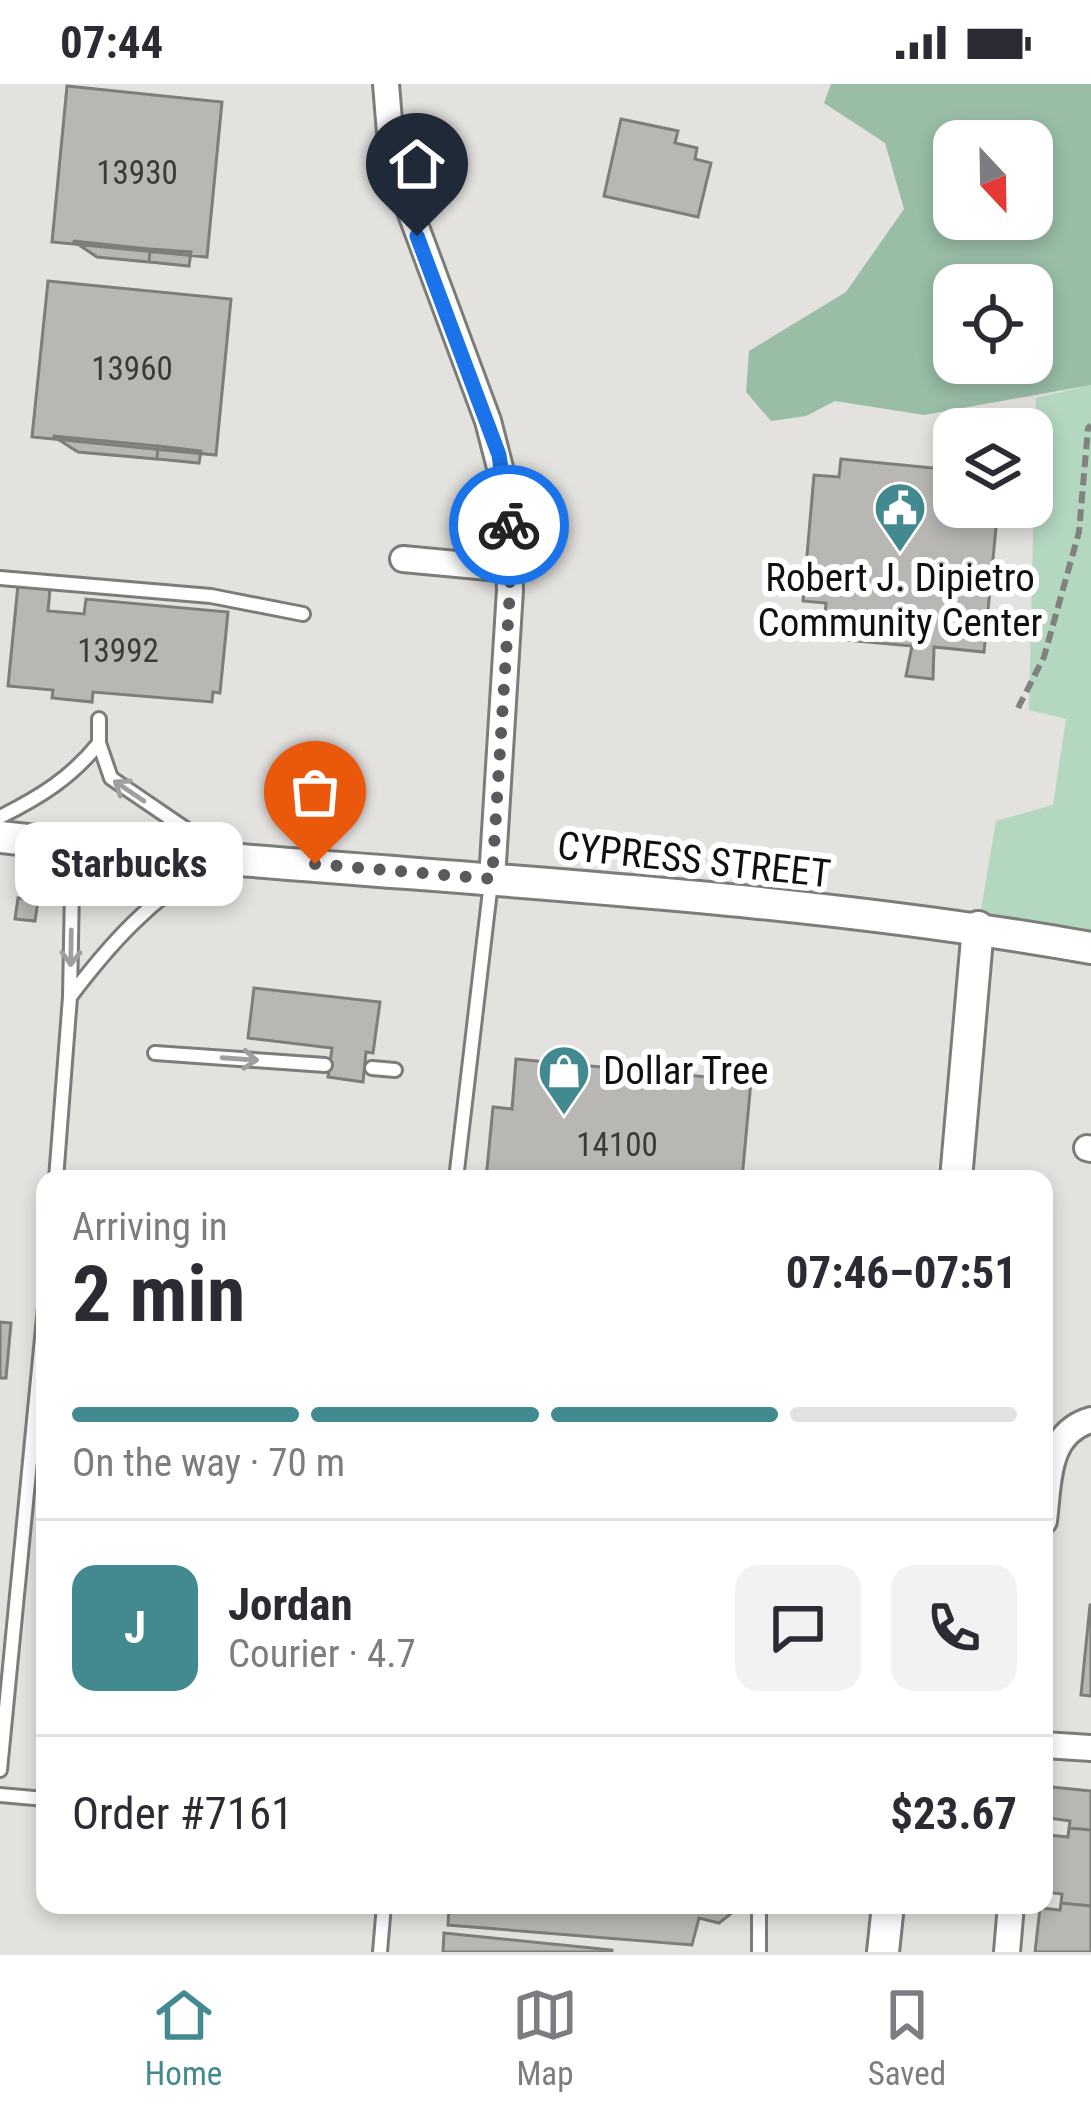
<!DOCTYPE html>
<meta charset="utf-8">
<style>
body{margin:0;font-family:"Roboto Condensed",sans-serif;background:#f2f2f3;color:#2b2b33;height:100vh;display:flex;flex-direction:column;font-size:45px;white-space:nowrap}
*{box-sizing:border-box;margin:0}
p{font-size:39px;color:#7c7c81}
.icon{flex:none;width:66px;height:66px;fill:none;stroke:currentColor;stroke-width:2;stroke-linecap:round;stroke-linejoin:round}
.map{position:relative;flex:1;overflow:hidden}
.panel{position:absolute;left:36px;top:1086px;width:1017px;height:744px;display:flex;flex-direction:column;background:#fff;border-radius:24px;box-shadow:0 6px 18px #0003}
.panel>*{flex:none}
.needle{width:78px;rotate:158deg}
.controls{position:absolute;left:933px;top:36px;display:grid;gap:24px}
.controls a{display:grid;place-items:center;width:120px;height:120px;border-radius:24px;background:#fff;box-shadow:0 6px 18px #0003;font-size:60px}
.pin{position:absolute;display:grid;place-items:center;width:102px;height:102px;color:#fff;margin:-123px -51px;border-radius:50% 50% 50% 0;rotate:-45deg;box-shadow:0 0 12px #0007}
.pin .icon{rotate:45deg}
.courier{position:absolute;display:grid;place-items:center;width:120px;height:120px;margin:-60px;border:9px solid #1a73e8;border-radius:50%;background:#fff;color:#222;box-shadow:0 3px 15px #0007}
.bubble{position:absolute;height:84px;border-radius:24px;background:#fff;box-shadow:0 6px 18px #0003;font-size:39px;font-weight:700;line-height:84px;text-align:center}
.head em{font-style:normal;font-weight:700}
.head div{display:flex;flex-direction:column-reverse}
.head{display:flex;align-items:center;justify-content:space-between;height:204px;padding:0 36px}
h1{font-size:78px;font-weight:700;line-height:90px}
.bar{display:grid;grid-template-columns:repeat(4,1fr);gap:18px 12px;align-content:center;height:144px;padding:0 36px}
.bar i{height:15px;border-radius:9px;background:#e1e1e2}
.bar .current{background:#428990}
.bar p{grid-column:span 4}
.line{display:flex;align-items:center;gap:30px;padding:0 36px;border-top:3px solid #e1e1e2}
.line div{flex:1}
.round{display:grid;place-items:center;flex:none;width:126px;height:126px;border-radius:24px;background:#f2f2f3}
.status{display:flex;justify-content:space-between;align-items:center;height:84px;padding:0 60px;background:#fff;direction:ltr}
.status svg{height:33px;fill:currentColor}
.menu{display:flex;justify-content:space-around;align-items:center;height:168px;border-top:3px solid #e1e1e2;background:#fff;font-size:33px;color:#7c7c81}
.menu a{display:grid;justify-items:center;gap:6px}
.menu .current{color:#428990}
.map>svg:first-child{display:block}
.green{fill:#b4d7c0}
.forest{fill:#99bda5;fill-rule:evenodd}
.building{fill:#b8b7b4;stroke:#7e7d7a;stroke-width:3}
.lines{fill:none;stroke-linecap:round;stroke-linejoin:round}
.service-casing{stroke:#7c7c79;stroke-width:18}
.minor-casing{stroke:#7c7c79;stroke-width:30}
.tertiary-casing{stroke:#7c7c79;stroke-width:36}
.path{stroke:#81817f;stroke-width:6;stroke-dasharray:12 6;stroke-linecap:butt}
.service{stroke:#fff;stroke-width:12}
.minor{stroke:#fff;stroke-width:24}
.tertiary{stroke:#fff;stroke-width:30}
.oneway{stroke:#9f9f9f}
.done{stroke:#5a5a58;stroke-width:12;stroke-dasharray:0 21.6}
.route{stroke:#1a73e8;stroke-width:15}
.labels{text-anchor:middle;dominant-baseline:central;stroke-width:12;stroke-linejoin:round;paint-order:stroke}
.number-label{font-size:33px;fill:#3a3a38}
.poi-label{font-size:39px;fill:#10100f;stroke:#fff}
.street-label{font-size:39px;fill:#10100f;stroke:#fff}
</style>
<div class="status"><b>07:44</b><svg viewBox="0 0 49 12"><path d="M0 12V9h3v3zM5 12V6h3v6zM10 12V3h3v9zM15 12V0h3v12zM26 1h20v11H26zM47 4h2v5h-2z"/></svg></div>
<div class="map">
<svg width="1091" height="1868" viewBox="0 0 1091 1868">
<rect width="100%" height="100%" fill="#e3e2df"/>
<path class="green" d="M1091,301V866L978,843L996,737L1053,721L1066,635L1029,626L1036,314Z"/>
<path class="forest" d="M831,0H1091V301L924,331L835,317L806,332L771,337L746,308L749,267L846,208L904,125L885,59L824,19ZM954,57H1032V135H954ZM954,201H1032V279H954Z"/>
<path class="building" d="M67,2L222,18L207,173L52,158Z
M621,35L678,47L675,59L697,64L695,75L711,79L698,133L604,112Z
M73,157L150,165L149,178L97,173Z
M150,165L191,168L189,182L149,178Z
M48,197L231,215L216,371L32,353Z
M53,352L158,362L157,375L78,368Z
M158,362L201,367L199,379L157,375Z
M841,375L954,386V423H998L984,568L934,563L933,595L906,592L912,562L823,554L826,519L803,517L814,391L839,393Z
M18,501L50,505L48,527L84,530L86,515L228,528L220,609L213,608L212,618L93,608L92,618L52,614L53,606L8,602Z
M18,814L38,817L35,837L15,835Z
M254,904L380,918L373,969L366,968L363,998L328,993L332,964L248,954Z
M516,975L751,997L742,1095H486L493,1023L512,1025Z
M0,1238L11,1239L6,1294H0Z
M1090,1521H1091V1612L1081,1611Z
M1052,1703L1091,1707V1746L1069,1744L1070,1737L1049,1734Z
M1069,1744L1091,1746V1822L1061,1819L1062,1810L1044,1808L1048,1751L1068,1753Z
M1061,1819L1091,1822V1868H1035L1040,1824L1060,1826Z
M449,1821H742L719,1839L699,1834L692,1861L448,1841Z
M444,1849L612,1866V1868H443Z"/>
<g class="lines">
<g class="service-casing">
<path id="service" d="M0,494L211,512L303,530
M99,635V659
M0,733C40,713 71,694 99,659L111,694L218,767
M47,765L72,803L70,913C109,861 152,813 211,780
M155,969L325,981
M372,984L395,986
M56,1095L70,913
M456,1095L491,798
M0,1686L45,1223
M0,1711L45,1715
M380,1868L384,1821
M759,1868V1821"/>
</g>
<g class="minor-casing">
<path id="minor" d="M386,0L391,61L400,100L488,337L506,407L510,506L492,795
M403,475L510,485
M1087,1064L1091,1065
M1044,1437C1049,1397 1046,1349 1091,1336
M1044,1661L1091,1664
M1007,1868L1011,1821"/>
</g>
<g class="tertiary-casing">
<path id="tertiary" d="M0,753C363,794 731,800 1091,864
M956,1095L978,843
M883,1868L888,1821"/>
</g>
<path class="path" d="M1018,624L1044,573L1079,448L1088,344L1091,341"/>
<use href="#service" class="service"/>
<use href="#minor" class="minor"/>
<use href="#tertiary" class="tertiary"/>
</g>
<defs><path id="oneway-shaft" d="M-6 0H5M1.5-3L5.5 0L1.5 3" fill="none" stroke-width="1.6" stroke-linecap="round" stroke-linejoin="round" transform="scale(3)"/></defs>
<g class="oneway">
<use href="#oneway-shaft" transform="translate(129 707) rotate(-146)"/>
<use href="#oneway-shaft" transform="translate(71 864) rotate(91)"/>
<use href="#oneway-shaft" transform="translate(240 975) rotate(4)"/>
</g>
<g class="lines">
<path class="done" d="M315,780L492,795L510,506L509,441"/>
<path class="route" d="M417,152L499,371L509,441"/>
</g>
<defs>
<g id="civic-pin" transform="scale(2.7)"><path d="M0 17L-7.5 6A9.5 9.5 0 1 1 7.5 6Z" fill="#428990" stroke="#fff"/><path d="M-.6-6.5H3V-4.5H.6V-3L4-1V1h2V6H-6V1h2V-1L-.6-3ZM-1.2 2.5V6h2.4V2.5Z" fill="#fff"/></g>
<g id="shop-pin" transform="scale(2.7)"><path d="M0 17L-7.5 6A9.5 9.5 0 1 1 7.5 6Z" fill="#428990" stroke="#fff"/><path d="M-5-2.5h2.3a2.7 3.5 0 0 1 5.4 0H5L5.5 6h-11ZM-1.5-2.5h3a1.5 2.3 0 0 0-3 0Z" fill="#fff"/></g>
</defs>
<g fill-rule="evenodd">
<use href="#civic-pin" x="900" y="424"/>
<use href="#shop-pin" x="564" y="987"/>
</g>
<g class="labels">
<g class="number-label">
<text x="137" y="88">13930</text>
<text x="132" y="284">13960</text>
<text x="118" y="566">13992</text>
<text x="617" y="1060">14100</text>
</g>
<g class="poi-label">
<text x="900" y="494">Robert J. Dipietro<tspan x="900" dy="45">Community Center</tspan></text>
<text x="603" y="987" text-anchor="start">Dollar Tree</text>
</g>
<g class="street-label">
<text transform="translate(694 776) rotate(6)">CYPRESS STREET</text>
</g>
</g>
</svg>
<div class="controls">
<a><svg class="needle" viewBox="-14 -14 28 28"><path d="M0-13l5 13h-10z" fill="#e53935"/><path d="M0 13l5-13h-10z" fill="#7c7c81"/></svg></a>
<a><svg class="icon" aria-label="locate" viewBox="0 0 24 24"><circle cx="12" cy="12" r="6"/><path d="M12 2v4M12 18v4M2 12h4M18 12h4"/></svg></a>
<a><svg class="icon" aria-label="layers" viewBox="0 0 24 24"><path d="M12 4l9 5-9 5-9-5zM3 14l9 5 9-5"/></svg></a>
</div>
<div class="pin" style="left:315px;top:780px;background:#ea580c"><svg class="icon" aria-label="bag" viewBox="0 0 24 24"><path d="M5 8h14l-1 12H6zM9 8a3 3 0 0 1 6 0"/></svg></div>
<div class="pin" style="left:417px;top:152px;background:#1f2937"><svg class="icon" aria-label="home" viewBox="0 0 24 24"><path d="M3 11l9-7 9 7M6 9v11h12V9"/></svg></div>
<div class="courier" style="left:509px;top:441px"><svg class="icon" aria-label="bike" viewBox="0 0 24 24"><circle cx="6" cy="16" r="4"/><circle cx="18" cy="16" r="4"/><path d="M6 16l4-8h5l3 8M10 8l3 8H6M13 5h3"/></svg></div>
<div class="bubble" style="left:15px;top:738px;width:228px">Starbucks</div>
<section class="panel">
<div class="head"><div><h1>2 min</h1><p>Arriving in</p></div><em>07:46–07:51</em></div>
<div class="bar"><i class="current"></i><i class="current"></i><i class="current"></i><i></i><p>On the way · 70 m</p></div>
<div class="line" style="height:216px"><b class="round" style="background:#428990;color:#fff">J</b><div><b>Jordan</b><p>Courier · 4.7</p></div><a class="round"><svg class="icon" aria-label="chat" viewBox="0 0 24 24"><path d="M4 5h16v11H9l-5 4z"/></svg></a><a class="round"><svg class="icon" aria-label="phone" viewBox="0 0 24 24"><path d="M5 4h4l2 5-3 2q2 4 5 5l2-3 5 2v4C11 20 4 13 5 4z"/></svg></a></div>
<div class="line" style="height:156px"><div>Order #7161</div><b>$23.67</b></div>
</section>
</div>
<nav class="menu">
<a class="current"><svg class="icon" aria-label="home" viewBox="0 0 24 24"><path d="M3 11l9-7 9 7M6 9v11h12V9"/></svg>Home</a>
<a><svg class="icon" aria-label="map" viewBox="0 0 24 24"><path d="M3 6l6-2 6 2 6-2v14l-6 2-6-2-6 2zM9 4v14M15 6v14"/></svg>Map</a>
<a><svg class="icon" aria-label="saved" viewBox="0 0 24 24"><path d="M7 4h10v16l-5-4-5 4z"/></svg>Saved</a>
</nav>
